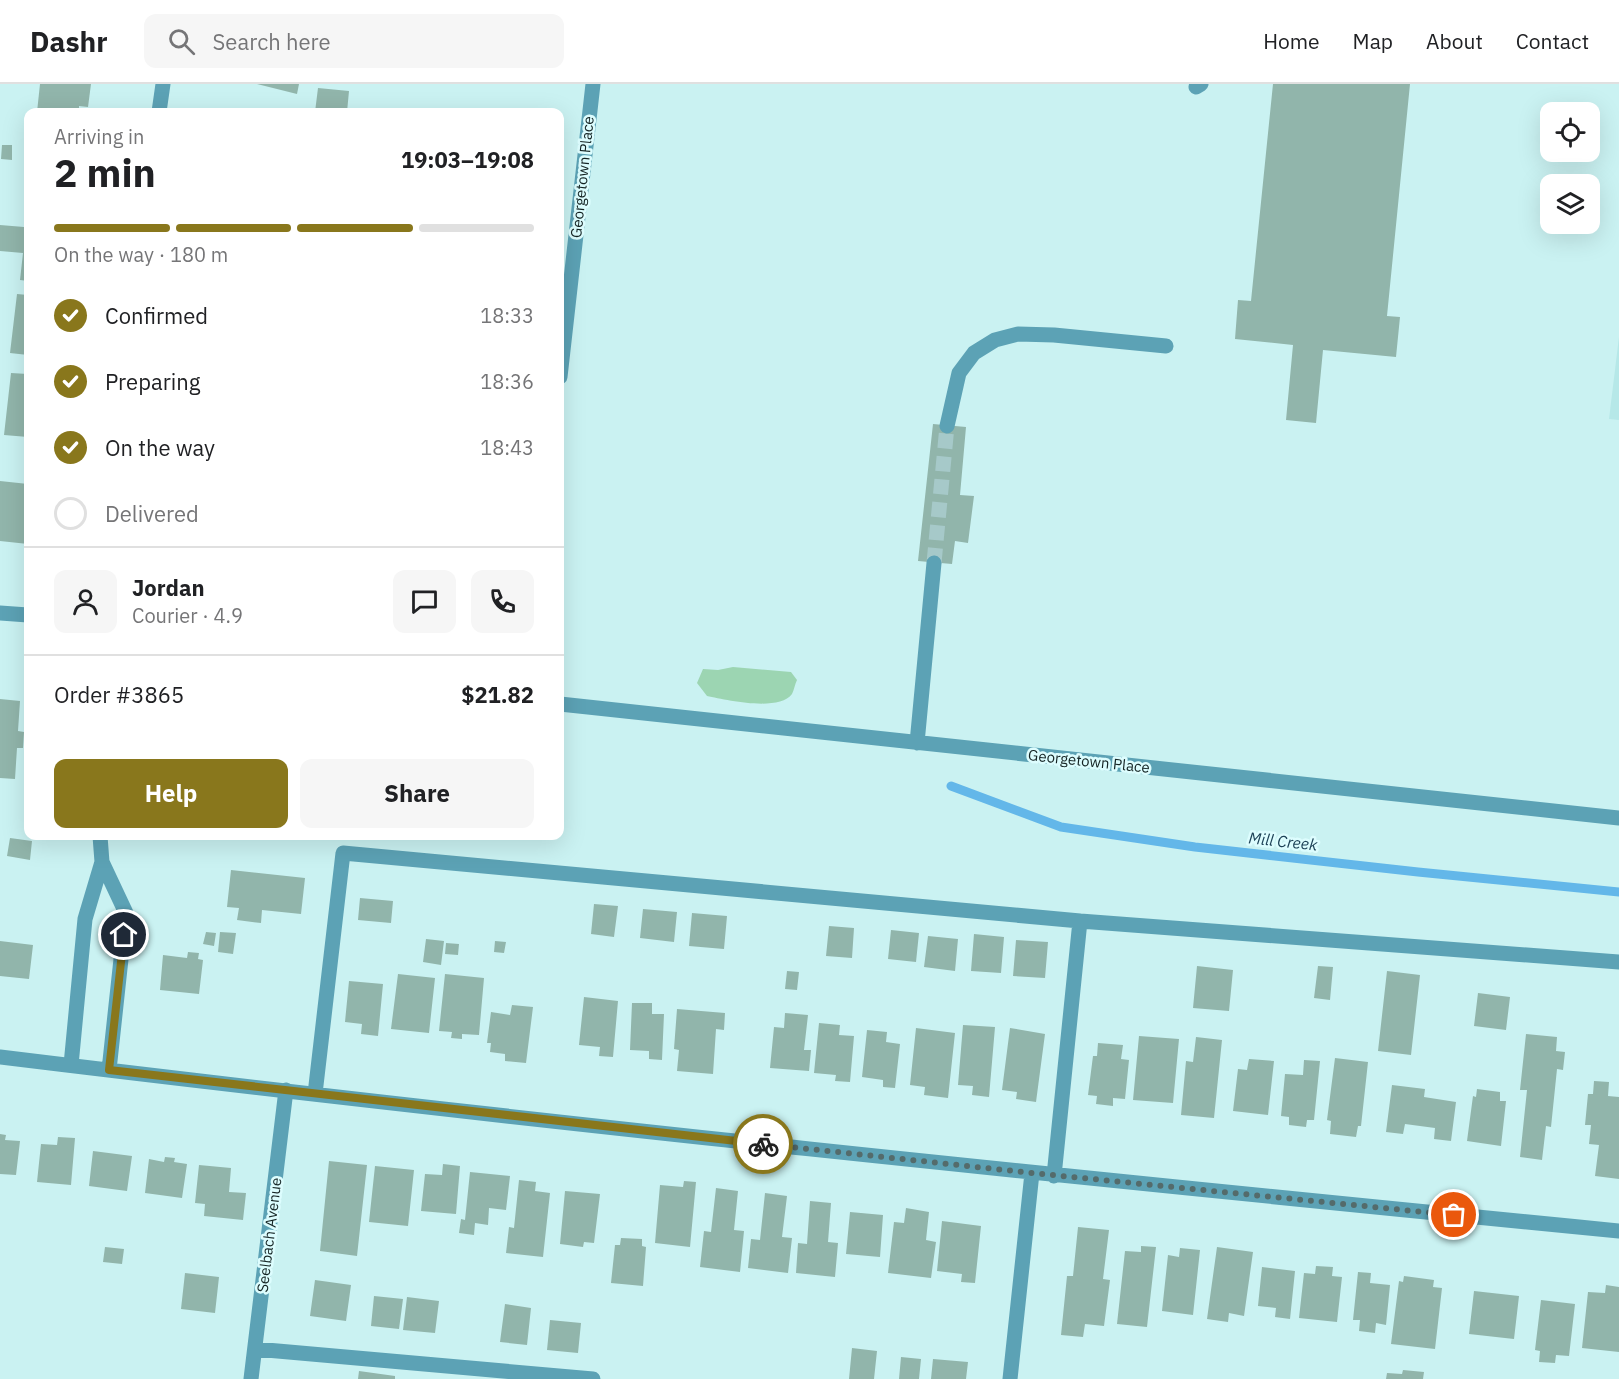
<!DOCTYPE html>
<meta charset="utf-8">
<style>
body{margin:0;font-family:"IBM Plex Sans",sans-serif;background:#f6f6f6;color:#202124;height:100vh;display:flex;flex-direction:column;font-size:22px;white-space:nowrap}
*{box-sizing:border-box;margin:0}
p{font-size:20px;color:#757577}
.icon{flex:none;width:33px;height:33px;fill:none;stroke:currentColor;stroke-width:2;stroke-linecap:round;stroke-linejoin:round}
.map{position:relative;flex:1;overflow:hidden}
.panel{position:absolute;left:24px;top:24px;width:540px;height:732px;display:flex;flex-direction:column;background:#fff;border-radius:12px;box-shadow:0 6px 24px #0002}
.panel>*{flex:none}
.fabs{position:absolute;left:1540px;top:18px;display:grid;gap:12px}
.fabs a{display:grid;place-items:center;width:60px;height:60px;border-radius:12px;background:#fff;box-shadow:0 6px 24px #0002;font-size:30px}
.pin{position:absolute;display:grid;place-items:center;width:51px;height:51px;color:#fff;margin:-26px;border:3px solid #fff;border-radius:50%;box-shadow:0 2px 6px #0007}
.courier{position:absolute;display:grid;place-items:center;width:60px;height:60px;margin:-30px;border:4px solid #89771c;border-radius:50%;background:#fff;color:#222;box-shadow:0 2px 8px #0007}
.overview em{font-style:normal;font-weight:700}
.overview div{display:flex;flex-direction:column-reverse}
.overview{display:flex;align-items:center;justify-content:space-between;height:102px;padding:0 30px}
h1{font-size:39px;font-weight:700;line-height:45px}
.bar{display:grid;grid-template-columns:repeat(4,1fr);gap:9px 6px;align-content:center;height:72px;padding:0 30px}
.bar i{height:8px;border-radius:4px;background:#e0e0e0}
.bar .on{background:#89771c}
.bar p{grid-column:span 4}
.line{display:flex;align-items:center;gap:15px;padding:0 30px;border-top:2px solid #e0e0e0}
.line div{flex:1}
.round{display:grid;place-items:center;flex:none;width:63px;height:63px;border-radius:12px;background:#f6f6f6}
ol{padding:0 30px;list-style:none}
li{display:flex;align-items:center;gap:18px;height:66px}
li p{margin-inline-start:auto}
li .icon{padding:6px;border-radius:50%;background:#89771c;color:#fff;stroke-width:4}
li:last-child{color:#757577}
li i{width:33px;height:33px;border:3px solid #e0e0e0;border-radius:50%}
.cta{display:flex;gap:12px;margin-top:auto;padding:12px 30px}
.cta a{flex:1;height:69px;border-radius:12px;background:#89771c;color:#fff;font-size:24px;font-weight:700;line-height:69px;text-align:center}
.cta a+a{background:#f6f6f6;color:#202124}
header{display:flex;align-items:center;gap:36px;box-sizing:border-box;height:84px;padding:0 30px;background:#fff;border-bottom:2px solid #e0e0e0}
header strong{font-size:28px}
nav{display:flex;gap:33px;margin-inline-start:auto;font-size:21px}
.search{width:420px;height:54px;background:#f6f6f6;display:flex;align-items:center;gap:15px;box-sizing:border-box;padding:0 21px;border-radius:12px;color:#757577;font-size:22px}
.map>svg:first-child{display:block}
.built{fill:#b6e8e8}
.green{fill:#9cd5b2}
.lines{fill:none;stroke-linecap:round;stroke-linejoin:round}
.stream{stroke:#63b7e9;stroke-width:9}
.building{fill:#91b5ab}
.minor-tunnel{stroke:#a6c9c9;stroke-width:15;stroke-dasharray:15 8;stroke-linecap:butt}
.minor{stroke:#5ca2b5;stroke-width:15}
.done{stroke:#546b6b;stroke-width:6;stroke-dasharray:0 10.8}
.route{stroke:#89771c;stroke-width:8}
.labels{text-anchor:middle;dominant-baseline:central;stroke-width:5;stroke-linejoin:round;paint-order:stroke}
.street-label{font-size:15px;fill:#142323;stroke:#ddfdfe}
.water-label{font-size:16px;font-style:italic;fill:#1d4257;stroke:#ddfdfe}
</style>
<header>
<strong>Dashr</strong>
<div class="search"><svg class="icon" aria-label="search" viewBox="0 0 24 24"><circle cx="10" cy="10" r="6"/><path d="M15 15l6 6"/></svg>Search here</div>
<nav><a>Home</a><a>Map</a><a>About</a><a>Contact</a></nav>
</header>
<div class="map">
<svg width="1619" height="1295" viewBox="0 0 1619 1295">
<rect width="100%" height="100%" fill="#caf2f2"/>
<path class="built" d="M1619,253V336L1609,335Z"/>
<path class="green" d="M733,583L791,588L797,596C795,600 794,606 792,610C779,628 726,616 707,612L697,599L703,585L718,586Z"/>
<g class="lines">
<path class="stream" d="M951,702L1061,743L1195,763L1418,788L1619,808"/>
</g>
<path class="building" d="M40,0H91L88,23L79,22V28H37Z
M257,0H299L297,10Z
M1273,0H1410L1387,232L1400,233L1396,273L1323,266L1316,339L1286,336L1293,261L1235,255L1238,216L1251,217Z
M318,4L349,7L347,28H315Z
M2,61H12V76L1,75Z
M25,138H28V197L20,196L23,169L0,167V141L24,143Z
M17,210L28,211V271L10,269Z
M11,289L28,290V353L4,351Z
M933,340L966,343L960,411L974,412L968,459L955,457L952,480L918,477Z
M0,397L28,400V460L0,457Z
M0,615L20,617L18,647L24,648L23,664H17L15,695L0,694Z
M10,754L32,757L30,776L7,772Z
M231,786L305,794L301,830L262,826L261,839L237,836L239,824L227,823Z
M360,814L393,817L391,839L358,836Z
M594,820L618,822L614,853L591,850Z
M643,825L677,828L674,858L640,854Z
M692,829L727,832L724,865L689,862Z
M829,842L854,844L852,874L826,872Z
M891,846L919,849L916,878L888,875Z
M206,848L216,849L214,862L203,860Z
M220,848L236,849L233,870L218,868Z
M974,850L1004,853L1001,889L971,887Z
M928,852L958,855L955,887L924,883Z
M426,855L444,857L441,881L423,878Z
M1016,856L1048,858L1045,894L1013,892Z
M0,857L33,861L29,895L0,892Z
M495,857L506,858L504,869L494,868Z
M446,859L459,860L458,871L445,870Z
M188,868L199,869L198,875L203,876L199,910L160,906L163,871L187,874Z
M1197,882L1233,886L1229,927L1193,924Z
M1318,882L1333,883L1330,916L1314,914Z
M787,887L799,888L797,906L785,905Z
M1387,887L1420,891L1411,971L1378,967Z
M398,890L435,894L429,949L391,945Z
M445,890L484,894L479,951L462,950V955L451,954L452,948L439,947Z
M349,897L383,900L378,952L361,950L362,940L345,938Z
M1478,909L1510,913L1506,946L1474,942Z
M584,913L618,917L613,973L599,972L600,963L579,961Z
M632,919H652V930H664L662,976L649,975V967L630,966Z
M512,921L533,923L526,979L505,977V970L490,968L491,959H487L491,928L510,931Z
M677,925L725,929L724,946L716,945L713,990L677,987L679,966L674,965Z
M785,929L808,931L804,966H811L809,987L770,984L774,943L784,944Z
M819,939L840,941L839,951L854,952L850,998L835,997L836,991L814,989Z
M963,941L995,943L989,1013L972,1011L973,1002L958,1001Z
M916,944L955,949L948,1014L924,1011L925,1003L910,1001Z
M1010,944L1045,950L1036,1018L1016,1015L1017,1008L1002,1006Z
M867,946L887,948L886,958L900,960L895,1004L883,1003V996L862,993Z
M1526,950L1557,953L1556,967L1565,968L1563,986L1557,985L1551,1043L1546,1042L1542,1076L1520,1073L1527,1006H1520Z
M1139,952L1179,955L1173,1019L1133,1016Z
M1196,953L1222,956L1214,1034L1181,1031L1186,977L1193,978Z
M1098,959L1123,961L1121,975L1129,976L1125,1015L1113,1014V1022L1096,1020L1097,1012L1088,1011L1093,972H1097Z
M1335,974L1368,978L1361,1042H1358L1356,1053L1330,1050L1331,1037L1327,1036Z
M1249,975L1274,977L1268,1031L1233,1027L1238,985L1247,986Z
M1304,976L1320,977L1314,1036H1307L1306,1043L1289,1041V1033L1281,1032L1285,990L1303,991Z
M1594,997L1609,998L1608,1012L1619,1013V1095L1595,1092L1599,1061L1589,1060L1591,1041H1585L1588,1010H1593Z
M1392,1001L1425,1005L1424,1013L1456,1018L1451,1057L1434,1055L1435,1044L1405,1040L1403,1050L1386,1048Z
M1477,1005L1500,1008V1017H1506L1501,1062L1467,1057L1473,1012L1476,1013Z
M0,1050L6,1051L5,1056L20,1057L16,1091L0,1090Z
M58,1053L75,1054L71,1101L37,1098L41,1060L57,1061Z
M93,1067L132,1072L127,1107L89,1102Z
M165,1073L175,1074L174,1078L187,1080L182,1114L145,1109L149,1075L164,1078Z
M329,1077L367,1081L357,1172L320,1167Z
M443,1080L460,1082L456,1130L421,1127L425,1090L442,1091Z
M199,1081L231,1084L229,1108L246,1109L243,1136L204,1132L205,1120L195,1119Z
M375,1082L414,1086L408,1142L369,1138Z
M470,1088L510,1092L506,1126L489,1124L488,1141L475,1139L474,1151L459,1149L461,1135L465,1136Z
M519,1096L536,1098L535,1107L550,1109L543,1173L506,1169L509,1143L514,1144Z
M684,1097L696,1098L690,1163L655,1159L660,1101L683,1103Z
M716,1104L738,1107L734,1146L744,1147L740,1188L700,1183L704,1147L711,1148Z
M565,1107L600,1110L594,1159L584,1158L583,1163L560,1160Z
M765,1109L787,1112L782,1153L792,1154L788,1189L748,1184L751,1155L760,1156Z
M810,1117L831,1119L828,1158L838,1159L835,1193L796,1189L798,1159L807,1160Z
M906,1124L929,1128L926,1156L936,1158L931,1194L888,1189L894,1138L904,1139Z
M850,1128L883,1131L880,1173L846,1170Z
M942,1137L981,1142L975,1199L961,1198L962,1190L937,1187Z
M1078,1143L1109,1146L1103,1195L1110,1196L1104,1242L1085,1240L1083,1253L1061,1251L1067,1192H1073Z
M621,1154L642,1155V1162L646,1163L643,1202L611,1199L615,1161H620Z
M1141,1162L1156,1163L1147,1243L1117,1240L1125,1167L1141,1168Z
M105,1163L124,1165L122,1180L103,1178Z
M1217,1163L1253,1168L1244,1232L1229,1229L1228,1238L1207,1235Z
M1180,1164L1200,1166L1193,1231L1162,1227L1168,1171L1179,1173Z
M1316,1182L1333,1183L1332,1192L1342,1193L1337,1238L1299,1234L1304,1189L1315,1190Z
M1262,1183L1295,1187L1290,1235L1275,1233L1276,1224L1258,1222Z
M1358,1188L1371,1189L1370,1199L1390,1201L1386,1241L1376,1239L1375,1249L1359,1247L1360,1236H1353Z
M185,1189L219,1193L215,1229L181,1225Z
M1404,1192L1434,1196L1433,1203L1442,1204L1435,1265L1391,1260L1399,1197L1403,1198Z
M315,1196L351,1201L346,1237L310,1232Z
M1606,1201L1619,1203V1268L1582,1264L1588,1208L1605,1209Z
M1474,1207L1519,1212L1514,1255L1469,1250Z
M374,1212L403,1215L399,1245L371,1242Z
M407,1213L439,1217L435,1249L403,1246Z
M1541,1216L1575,1220L1569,1272L1556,1271L1555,1279L1539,1278L1540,1267L1535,1266Z
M505,1220L531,1224L527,1261L500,1258Z
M550,1236L581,1239L578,1269L547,1266Z
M852,1264L877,1267L874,1295H849Z
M901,1273L921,1275L919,1295H899Z
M933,1275L968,1278L966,1295H931Z
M1403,1286L1424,1288L1423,1295H1386L1387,1289L1402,1290Z
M359,1287L395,1292V1295H358Z"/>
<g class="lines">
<path class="minor-tunnel" d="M934,479L947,342"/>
<path class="minor" d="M1196,3L1201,0
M159,28L163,0
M560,293L593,0
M947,342L959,289L974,269L995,256L1018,250L1054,251L1166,262
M0,529L28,531
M560,620L1619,734
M917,659L934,479
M100,752L102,778L126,829L109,986
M0,973C539,1039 1079,1094 1619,1147
M71,981L85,835L102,778
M315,1010L343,769L1080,837
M1054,1092L1080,837L1619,878
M255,1265L593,1295
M251,1295L286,1006
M1010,1295L1032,1089"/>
</g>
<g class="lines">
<path class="done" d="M763,1060L1032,1089L1454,1131"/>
<path class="route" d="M124,851L109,986L763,1060"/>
</g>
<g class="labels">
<g class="street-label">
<text transform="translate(582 93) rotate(-84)">Georgetown Place</text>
<text transform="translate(1089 677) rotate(6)">Georgetown Place</text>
<text transform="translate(269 1151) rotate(-83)">Seelbach Avenue</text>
</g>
<g class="water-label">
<text transform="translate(1283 757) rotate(6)">Mill Creek</text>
</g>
</g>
</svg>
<div class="fabs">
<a><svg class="icon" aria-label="locate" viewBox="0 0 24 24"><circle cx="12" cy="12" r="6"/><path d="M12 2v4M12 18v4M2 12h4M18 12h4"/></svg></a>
<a><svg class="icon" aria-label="layers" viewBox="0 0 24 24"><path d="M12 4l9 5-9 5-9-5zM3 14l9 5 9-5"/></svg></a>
</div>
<div class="pin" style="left:1454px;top:1131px;background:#ea580c"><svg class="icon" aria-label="bag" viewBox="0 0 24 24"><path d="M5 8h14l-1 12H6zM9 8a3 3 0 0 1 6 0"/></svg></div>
<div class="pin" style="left:124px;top:851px;background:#1f2937"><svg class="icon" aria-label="home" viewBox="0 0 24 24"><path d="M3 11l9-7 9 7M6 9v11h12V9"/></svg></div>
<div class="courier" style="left:763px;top:1060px"><svg class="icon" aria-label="bike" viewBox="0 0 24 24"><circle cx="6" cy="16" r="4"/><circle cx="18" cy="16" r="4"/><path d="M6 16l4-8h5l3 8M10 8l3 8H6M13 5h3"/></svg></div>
<section class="panel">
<div class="overview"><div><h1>2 min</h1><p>Arriving in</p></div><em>19:03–19:08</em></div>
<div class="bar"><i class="on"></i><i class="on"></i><i class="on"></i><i></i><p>On the way · 180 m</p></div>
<ol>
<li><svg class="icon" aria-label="check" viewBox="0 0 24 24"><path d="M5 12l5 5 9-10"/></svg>Confirmed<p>18:33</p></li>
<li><svg class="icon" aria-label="check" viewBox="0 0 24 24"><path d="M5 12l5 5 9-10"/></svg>Preparing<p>18:36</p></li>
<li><svg class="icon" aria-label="check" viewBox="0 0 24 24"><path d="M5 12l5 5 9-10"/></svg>On the way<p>18:43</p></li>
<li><i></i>Delivered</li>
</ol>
<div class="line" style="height:108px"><a class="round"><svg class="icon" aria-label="person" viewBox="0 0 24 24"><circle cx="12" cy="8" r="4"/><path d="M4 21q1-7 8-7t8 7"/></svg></a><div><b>Jordan</b><p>Courier · 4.9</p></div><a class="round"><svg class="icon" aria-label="chat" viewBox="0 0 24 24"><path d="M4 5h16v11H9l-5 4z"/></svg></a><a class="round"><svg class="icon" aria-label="phone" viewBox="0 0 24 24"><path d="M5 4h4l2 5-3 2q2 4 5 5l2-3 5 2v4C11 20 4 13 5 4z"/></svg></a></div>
<div class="line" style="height:78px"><div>Order #3865</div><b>$21.82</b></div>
<div class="cta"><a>Help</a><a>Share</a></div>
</section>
</div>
